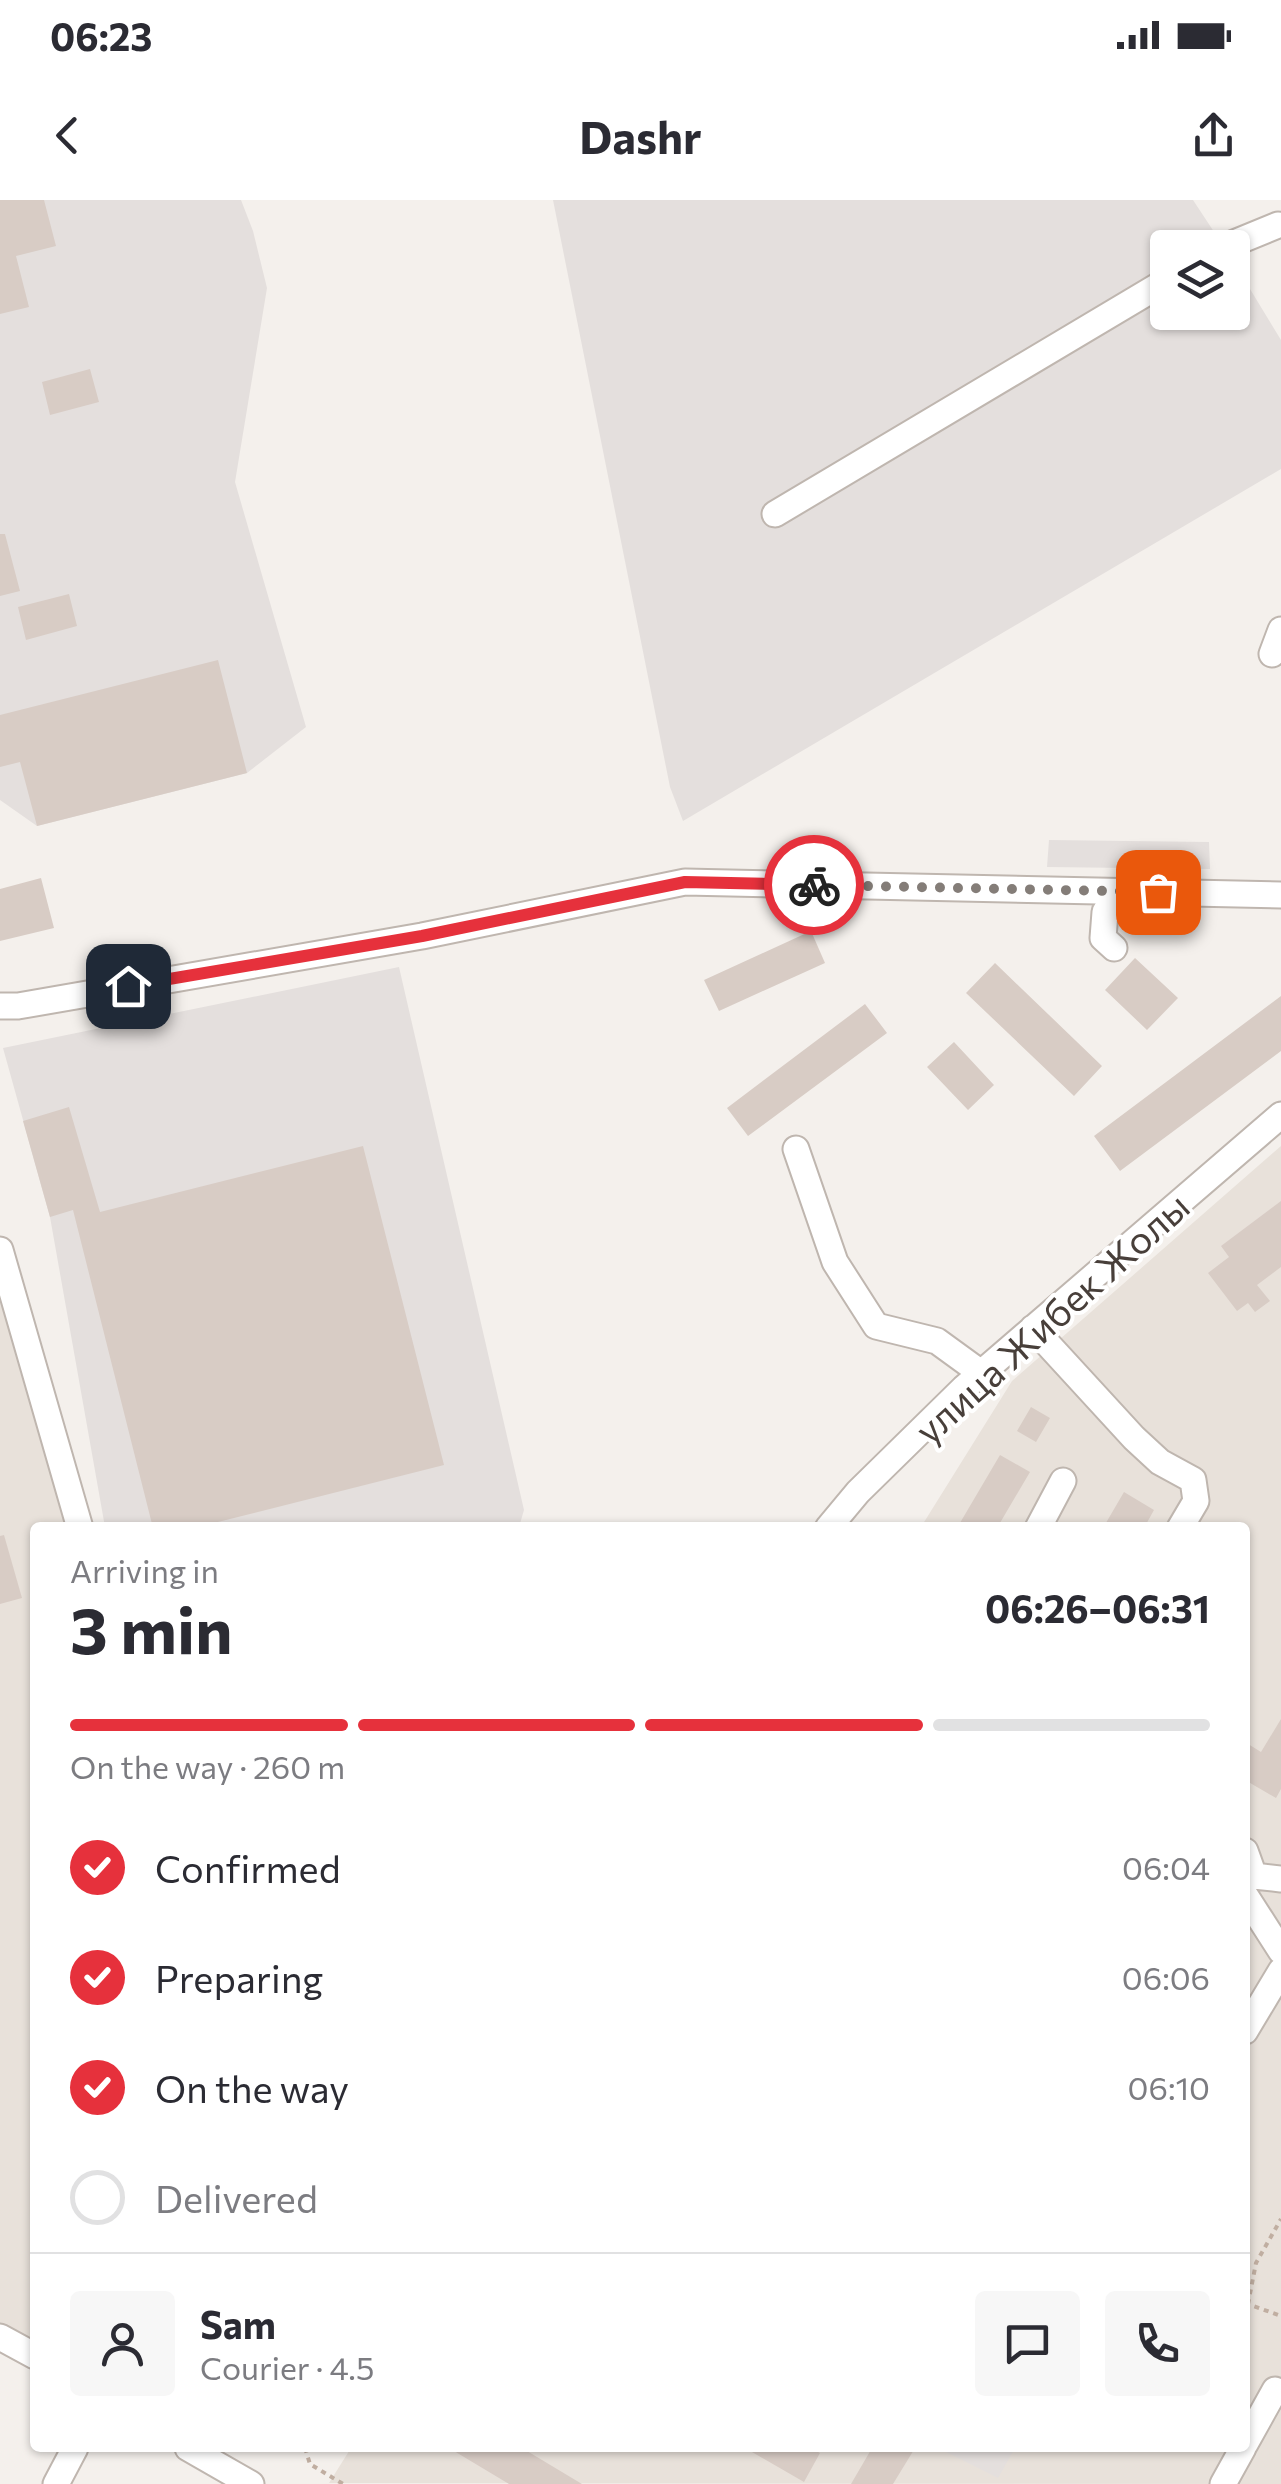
<!DOCTYPE html>
<meta charset="utf-8">
<style>
body{margin:0;font-family:Commissioner,sans-serif;background:#f7f7f7;color:#2b2b33;height:100vh;display:flex;flex-direction:column;font-size:38px;white-space:nowrap}
*{box-sizing:border-box;margin:0}
p{font-size:32px;color:#7c7c81}
.icon{flex:none;width:55px;height:55px;fill:none;stroke:currentColor;stroke-width:2;stroke-linecap:round;stroke-linejoin:round}
.map{position:relative;flex:1;overflow:hidden}
.panel{position:absolute;left:30px;top:1322px;width:1220px;height:930px;display:flex;flex-direction:column;background:#fff;border-radius:10px;box-shadow:0 2px 8px #0004}
.panel>*{flex:none}
.buttons{position:absolute;left:1150px;top:30px;display:grid;gap:20px}
.buttons a{display:grid;place-items:center;width:100px;height:100px;border-radius:10px;background:#fff;box-shadow:0 2px 8px #0004;font-size:50px}
.pin{position:absolute;display:grid;place-items:center;width:85px;height:85px;color:#fff;margin:-42px;border-radius:20px;box-shadow:0 5px 15px #0006}
.courier{position:absolute;display:grid;place-items:center;width:100px;height:100px;margin:-50px;border:8px solid #e6313c;border-radius:50%;background:#fff;color:#222;box-shadow:0 2px 12px #0007}
.head em{font-style:normal;font-weight:700}
.head div{display:flex;flex-direction:column-reverse}
.head{display:flex;align-items:center;justify-content:space-between;height:170px;padding:0 40px}
h1{font-size:65px;font-weight:700;line-height:75px}
.bar{display:grid;grid-template-columns:repeat(4,1fr);gap:15px 10px;align-content:center;height:120px;padding:0 40px}
.bar i{height:12px;border-radius:8px;background:#e1e1e2}
.bar .selected{background:#e6313c}
.bar p{grid-column:span 4}
.line{display:flex;align-items:center;gap:25px;padding:0 40px;border-top:2px solid #e1e1e2}
.line div{flex:1}
.round{display:grid;place-items:center;flex:none;width:105px;height:105px;border-radius:10px;background:#f7f7f7}
ol{padding:0 40px;list-style:none}
li{display:flex;align-items:center;gap:30px;height:110px}
li p{margin-inline-start:auto}
li .icon{padding:10px;border-radius:50%;background:#e6313c;color:#fff;stroke-width:4}
li:last-child{color:#7c7c81}
li i{width:55px;height:55px;border:5px solid #e1e1e2;border-radius:50%}
.status{display:flex;justify-content:space-between;align-items:center;height:70px;padding:0 50px;background:#fff;direction:ltr}
.status svg{height:28px;fill:currentColor}
header{display:flex;justify-content:space-between;align-items:center;height:130px;padding:0 40px;background:#fff;font-size:45px;font-weight:700}
.map>svg:first-child{display:block}
.residential{fill:#e8e1da}
.industrial{fill:#e4dfdd}
.building{fill:#d8ccc5}
.lines{fill:none;stroke-linecap:round;stroke-linejoin:round}
.minor-casing{stroke:#bfb6af;stroke-width:29}
.path{stroke:#c0aea1;stroke-width:4;stroke-dasharray:5 5;stroke-linecap:butt}
.minor{stroke:#fff;stroke-width:25}
.done{stroke:#847d78;stroke-width:10;stroke-dasharray:0 18}
.route{stroke:#e6313c;stroke-width:12}
.labels{text-anchor:middle;dominant-baseline:central;stroke-width:8;stroke-linejoin:round;paint-order:stroke}
.street-label{font-size:38px;fill:#483f3a;stroke:#fff}
</style>
<div class="status"><b>06:23</b><svg viewBox="0 0 49 12"><path d="M0 12V9h3v3zM5 12V6h3v6zM10 12V3h3v9zM15 12V0h3v12zM26 1h20v11H26zM47 4h2v5h-2z"/></svg></div>
<header><svg class="icon" aria-label="back" viewBox="0 0 24 24"><path d="M15 5l-7 7 7 7"/></svg>Dashr<svg class="icon" aria-label="share" viewBox="0 0 24 24"><path d="M12 15V3M7 8l5-5 5 5M5 13v7h14v-7"/></svg></header>
<div class="map">
<svg width="1281" height="2284" viewBox="0 0 1281 2284">
<rect width="100%" height="100%" fill="#f4f0ec"/>
<path class="residential" d="M1281,946V2284L329,2283L351,2248H1245V1328L921,1327L1012,1181Z
M0,1088L65,1327L35,1328V2138L0,2131Z"/>
<path class="industrial" d="M0,0H241L253,31L267,88L235,282L306,527L247,573L37,626L0,600Z
M553,0H1193L1224,47L1168,48V112H1232L1233,61L1281,140V269L683,621L670,587Z
M1049,640L1209,642L1210,669L1047,667Z
M399,767L524,1310L519,1327H105L50,1017L3,848Z
M938,2248H1015L998,2278Z"/>
<path class="building" d="M0,0H44L56,46L16,56L29,107L0,114Z
M90,169L99,202L50,215L42,182Z
M0,334H5L20,391L0,396Z
M69,394L77,426L26,440L18,407Z
M218,460L247,573L37,626L20,562L0,567V515Z
M41,678L54,728L0,741V689Z
M811,731L825,763L719,811L704,780Z
M1135,758L1178,798L1147,830L1105,790Z
M995,763L1102,866L1074,896L966,793Z
M1281,796V851L1120,971L1094,936Z
M865,804L887,833L748,936L727,908Z
M954,842L994,885L968,910L927,867Z
M69,907L100,1012L363,946L444,1265L194,1328H153L73,1010L50,1017L23,921Z
M1281,1001V1067L1257,1085L1270,1101L1255,1112L1248,1103L1237,1111L1208,1073L1229,1057L1221,1046Z
M1031,1207L1050,1218L1036,1242L1017,1231Z
M1000,1255L1030,1272L997,1328H957Z
M1124,1292L1154,1310L1144,1328H1103Z
M4,1335L22,1398L0,1404V1336Z
M1281,1519V1589L1276,1598L1245,1580V1542L1261,1552Z
M449,2248H522L582,2284H509Z
M745,2248H811L820,2253L804,2282Z
M872,2248H915L893,2284H851Z"/>
<g class="lines">
<g class="minor-casing">
<path id="minor" d="M1222,48L1278,25
M775,314L1168,80
M1272,454L1281,430
M1114,748L1103,738L1105,712L1144,698
M0,806H18L422,736L685,682L1281,695
M796,949L835,1062L876,1126L937,1141L981,1173
M0,1050L80,1328
M1033,1128L1134,1238L1160,1262L1193,1280L1196,1301L1180,1328
M828,1328L858,1292L964,1188L1281,915
M1038,1328L1063,1281
M1245,1651L1254,1676L1245,1680
M1254,1676L1281,1679
M1245,1695L1281,1751
M1245,1831L1281,1771
M0,2137L35,2156
M1245,2244L1275,2190
M188,2248L251,2284
M56,2284L75,2248
M1223,2284L1243,2248"/>
</g>
<path class="path" d="M1245,2103L1281,2116
M1248,2104L1256,2063L1281,2019
M305,2248L310,2264L343,2284"/>
<use href="#minor" class="minor"/>
</g>
<g class="lines">
<path class="done" d="M814,685L1158,692"/>
<path class="route" d="M128,786L422,736L685,682L814,685"/>
</g>
<g class="labels">
<g class="street-label">
<text transform="translate(1051 1117) rotate(-42)">улица Жибек Жолы</text>
</g>
</g>
</svg>
<div class="buttons">
<a><svg class="icon" aria-label="layers" viewBox="0 0 24 24"><path d="M12 4l9 5-9 5-9-5zM3 14l9 5 9-5"/></svg></a>
</div>
<div class="pin" style="left:1158px;top:692px;background:#ea580c"><svg class="icon" aria-label="bag" viewBox="0 0 24 24"><path d="M5 8h14l-1 12H6zM9 8a3 3 0 0 1 6 0"/></svg></div>
<div class="pin" style="left:128px;top:786px;background:#1f2937"><svg class="icon" aria-label="home" viewBox="0 0 24 24"><path d="M3 11l9-7 9 7M6 9v11h12V9"/></svg></div>
<div class="courier" style="left:814px;top:685px"><svg class="icon" aria-label="bike" viewBox="0 0 24 24"><circle cx="6" cy="16" r="4"/><circle cx="18" cy="16" r="4"/><path d="M6 16l4-8h5l3 8M10 8l3 8H6M13 5h3"/></svg></div>
<section class="panel">
<div class="head"><div><h1>3 min</h1><p>Arriving in</p></div><em>06:26–06:31</em></div>
<div class="bar"><i class="selected"></i><i class="selected"></i><i class="selected"></i><i></i><p>On the way · 260 m</p></div>
<ol>
<li><svg class="icon" aria-label="check" viewBox="0 0 24 24"><path d="M5 12l5 5 9-10"/></svg>Confirmed<p>06:04</p></li>
<li><svg class="icon" aria-label="check" viewBox="0 0 24 24"><path d="M5 12l5 5 9-10"/></svg>Preparing<p>06:06</p></li>
<li><svg class="icon" aria-label="check" viewBox="0 0 24 24"><path d="M5 12l5 5 9-10"/></svg>On the way<p>06:10</p></li>
<li><i></i>Delivered</li>
</ol>
<div class="line" style="height:180px"><a class="round"><svg class="icon" aria-label="person" viewBox="0 0 24 24"><circle cx="12" cy="8" r="4"/><path d="M4 21q1-7 8-7t8 7"/></svg></a><div><b>Sam</b><p>Courier · 4.5</p></div><a class="round"><svg class="icon" aria-label="chat" viewBox="0 0 24 24"><path d="M4 5h16v11H9l-5 4z"/></svg></a><a class="round"><svg class="icon" aria-label="phone" viewBox="0 0 24 24"><path d="M5 4h4l2 5-3 2q2 4 5 5l2-3 5 2v4C11 20 4 13 5 4z"/></svg></a></div>
</section>
</div>
